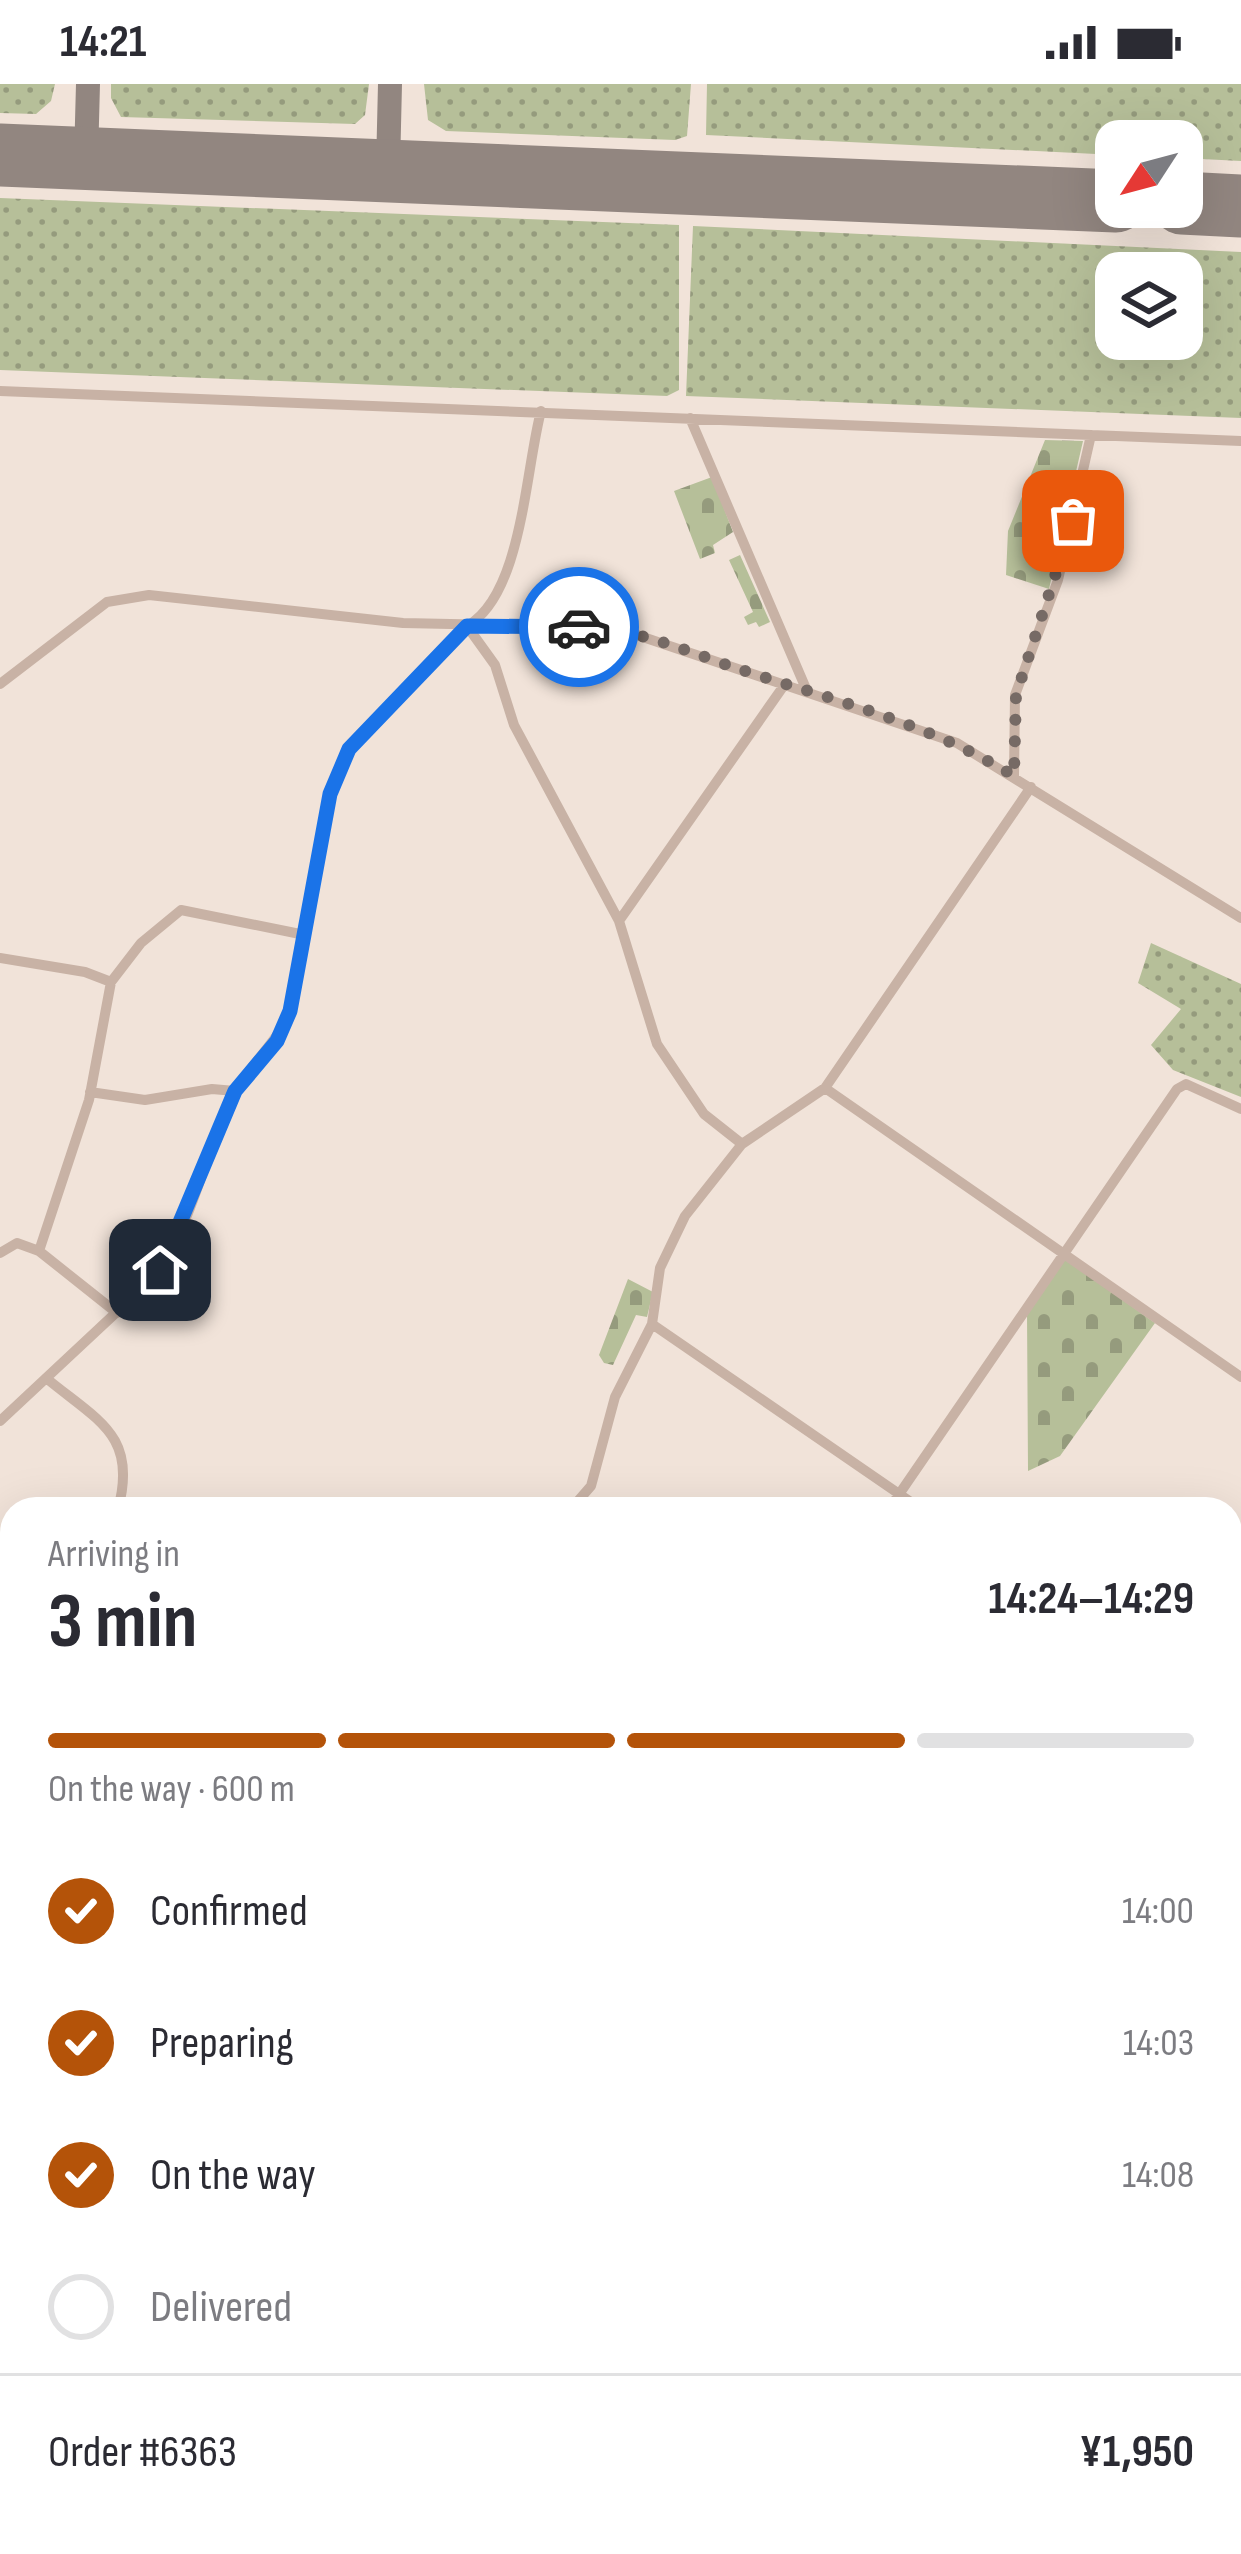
<!DOCTYPE html>
<meta charset="utf-8">
<style>
body{margin:0;font-family:"Sofia Sans Condensed",sans-serif;background:#f2f2f3;color:#2b2b33;height:100vh;display:flex;flex-direction:column;font-size:45px;white-space:nowrap}
*{box-sizing:border-box;margin:0}
p{font-size:39px;color:#7c7c81}
.icon{flex:none;width:66px;height:66px;fill:none;stroke:currentColor;stroke-width:2;stroke-linecap:round;stroke-linejoin:round}
.map{position:relative;flex:1;overflow:hidden}
.details{position:absolute;left:0px;top:1413px;width:1242px;height:1059px;display:flex;flex-direction:column;background:#fff;border-radius:36px 36px 0 0;box-shadow:0 12px 48px #0002}
.details>*{flex:none}
.needle{width:78px;rotate:234deg}
.buttons{position:absolute;left:1095px;top:36px;display:grid;gap:24px}
.buttons a{display:grid;place-items:center;width:108px;height:108px;border-radius:24px;background:#fff;box-shadow:0 12px 48px #0002;font-size:60px}
.pin{position:absolute;display:grid;place-items:center;width:102px;height:102px;color:#fff;margin:-51px;border-radius:24px;box-shadow:0 6px 18px #0006}
.courier{position:absolute;display:grid;place-items:center;width:120px;height:120px;margin:-60px;border:9px solid #1a73e8;border-radius:50%;background:#fff;color:#222;box-shadow:0 3px 15px #0007}
.headline em{font-style:normal;font-weight:700}
.headline div{display:flex;flex-direction:column-reverse}
.headline{display:flex;align-items:center;justify-content:space-between;height:204px;padding:0 48px}
h1{font-size:78px;font-weight:700;line-height:90px}
.bar{display:grid;grid-template-columns:repeat(4,1fr);gap:18px 12px;align-content:center;height:144px;padding:0 48px}
.bar i{height:15px;border-radius:9px;background:#e1e1e2}
.bar .current{background:#b45309}
.bar p{grid-column:span 4}
.line{display:flex;align-items:center;gap:30px;padding:0 48px;border-top:3px solid #e1e1e2}
.line div{flex:1}
ol{padding:0 48px;list-style:none}
li{display:flex;align-items:center;gap:36px;height:132px}
li p{margin-inline-start:auto}
li .icon{padding:12px;border-radius:50%;background:#b45309;color:#fff;stroke-width:4}
li:last-child{color:#7c7c81}
li i{width:66px;height:66px;border:6px solid #e1e1e2;border-radius:50%}
.status{display:flex;justify-content:space-between;align-items:center;height:84px;padding:0 60px;background:#fff;direction:ltr}
.status svg{height:33px;fill:currentColor}
.map>svg:first-child{display:block}
.grass{fill:url(#grass-dots);fill-rule:evenodd}
.cemetery{fill:url(#cemetery-stones)}
.lines{fill:none;stroke-linecap:round;stroke-linejoin:round}
.taxiway{stroke:#928680;stroke-width:24}
.runway{stroke:#928680;stroke-width:63}
.street{stroke:#c8b2a5;stroke-width:10}
.secondary{stroke:#9c8177;stroke-width:15}
.highway{stroke:#55433d;stroke-width:18}
.done{stroke:#766a65;stroke-width:12;stroke-dasharray:0 21.6}
.route{stroke:#1a73e8;stroke-width:15}
</style>
<div class="status"><b>14:21</b><svg viewBox="0 0 49 12"><path d="M0 12V9h3v3zM5 12V6h3v6zM10 12V3h3v9zM15 12V0h3v12zM26 1h20v11H26zM47 4h2v5h-2z"/></svg></div>
<div class="map">
<svg width="1241" height="2470" viewBox="0 0 1241 2470">
<defs>
<pattern id="grass-dots" width="8" height="8" patternUnits="userSpaceOnUse" patternTransform="scale(3)"><rect width="8" height="8" fill="#b6bf99"/><path d="M2 2h.1M6 6h.1" fill="none" stroke="#959b7d" stroke-width="1.8" stroke-linecap="round"/></pattern>
<pattern id="cemetery-stones" width="16" height="16" patternUnits="userSpaceOnUse" patternTransform="scale(3)"><rect width="16" height="16" fill="#b6bf99"/><path d="M2 7V4a2 2 0 0 1 4 0v3zM10 15v-3a2 2 0 0 1 4 0v3z" fill="#959b7d"/></pattern>
</defs>
<rect width="100%" height="100%" fill="#f1e3d9"/>
<path class="grass" d="M0,0H55L51,17L36,30L0,29Z
M111,0H369L365,31L355,40L121,33L111,14Z
M424,0H691L687,52L675,56L446,47L428,36Z
M707,0H1241V77L1182,74V57H1116V71L706,51Z
M0,114L679,141V306L667,312L0,286Z
M693,142L1241,168V334L686,312ZM1116,189H1182V255H1116Z
M1151,859L1241,900V1013L1173,986L1151,961L1181,925L1138,899Z"/>
<path class="cemetery" d="M1045,356L1083,357L1049,505L1006,491L1008,447Z
M712,393L733,448L713,461L715,469L700,475L674,407Z
M740,471L770,538L759,543L756,538L748,541L744,533L753,528L729,476Z
M1064,1174L1155,1239L1060,1372L1028,1387L1027,1229Z
M628,1195L653,1208L647,1233L636,1231L613,1281L604,1279L599,1271Z"/>
<g class="lines">
<path class="taxiway" d="M86,75L88,0
M388,84L390,0"/>
<path class="runway" d="M0,71L1116,117
M1182,119L1241,122"/>
<path class="street" d="M0,307L1241,357
M690,334L807,607
M467,542L495,581L514,641L619,837L657,960L704,1030L742,1060
M0,600L107,518L149,511L403,539L590,543L634,550L957,659L1241,834
M1014,692L1015,611L1058,496L1091,351
M619,837L785,600
M0,874L85,888L111,898
M825,1004L1241,1293
M90,1008L145,1016L212,1005L235,1007
M39,1167L89,1016L111,898L141,859L181,826L305,851
M0,1169L17,1159L39,1167L117,1229
M652,1240L921,1425
M46,1294C98,1337 138,1351 118,1425
M0,1337L151,1196C192,1145 204,1071 232,1013C248,982 276,960 291,927L330,710L349,665L467,542C522,511 525,388 541,327
M571,1425L591,1402L615,1313L652,1240L660,1184L685,1132L742,1060L825,1004L1031,703
M889,1425L1177,1005L1186,1000L1241,1025
M0,1568L12,1570
M1230,1657L1241,1670
M0,1742L12,1744
M0,1937L12,1935
M1230,2027L1241,1949
M1230,2156L1241,2158
M1230,2310L1241,2312
M0,2328L12,2313
M1219,2460L1241,2464
M20,2470L22,2460
M751,2470L754,2460
M962,2470L966,2460
M1148,2470L1150,2460"/>
<path class="secondary" d="M0,2025L12,2031
M0,2221L12,2236
M345,2460L365,2470
M292,2470L302,2460"/>
<path class="highway" d="M1230,1603L1241,1597
M451,2470L457,2460"/>
</g>
<g class="lines">
<path class="done" d="M579,543C634,543 688,568 739,585C833,616 930,640 1014,692L1016,611L1073,437"/>
<path class="route" d="M160,1186L235,1007L277,957L290,927L330,710L349,665L467,542L579,543"/>
</g>
</svg>
<div class="buttons">
<a><svg class="needle" viewBox="-14 -14 28 28"><path d="M0-13l5 13h-10z" fill="#e53935"/><path d="M0 13l5-13h-10z" fill="#7c7c81"/></svg></a>
<a><svg class="icon" aria-label="layers" viewBox="0 0 24 24"><path d="M12 4l9 5-9 5-9-5zM3 14l9 5 9-5"/></svg></a>
</div>
<div class="pin" style="left:1073px;top:437px;background:#ea580c"><svg class="icon" aria-label="bag" viewBox="0 0 24 24"><path d="M5 8h14l-1 12H6zM9 8a3 3 0 0 1 6 0"/></svg></div>
<div class="pin" style="left:160px;top:1186px;background:#1f2937"><svg class="icon" aria-label="home" viewBox="0 0 24 24"><path d="M3 11l9-7 9 7M6 9v11h12V9"/></svg></div>
<div class="courier" style="left:579px;top:543px"><svg class="icon" aria-label="car" viewBox="0 0 24 24"><path d="M5 17H2v-5l4-1 3-4h7l3 4 3 1v5h-3M9 17h6M6 11h13"/><circle cx="7" cy="17" r="2"/><circle cx="17" cy="17" r="2"/></svg></div>
<section class="details">
<div class="headline"><div><h1>3 min</h1><p>Arriving in</p></div><em>14:24–14:29</em></div>
<div class="bar"><i class="current"></i><i class="current"></i><i class="current"></i><i></i><p>On the way · 600 m</p></div>
<ol>
<li><svg class="icon" aria-label="check" viewBox="0 0 24 24"><path d="M5 12l5 5 9-10"/></svg>Confirmed<p>14:00</p></li>
<li><svg class="icon" aria-label="check" viewBox="0 0 24 24"><path d="M5 12l5 5 9-10"/></svg>Preparing<p>14:03</p></li>
<li><svg class="icon" aria-label="check" viewBox="0 0 24 24"><path d="M5 12l5 5 9-10"/></svg>On the way<p>14:08</p></li>
<li><i></i>Delivered</li>
</ol>
<div class="line" style="height:156px"><div>Order #6363</div><b>¥1,950</b></div>
</section>
</div>
